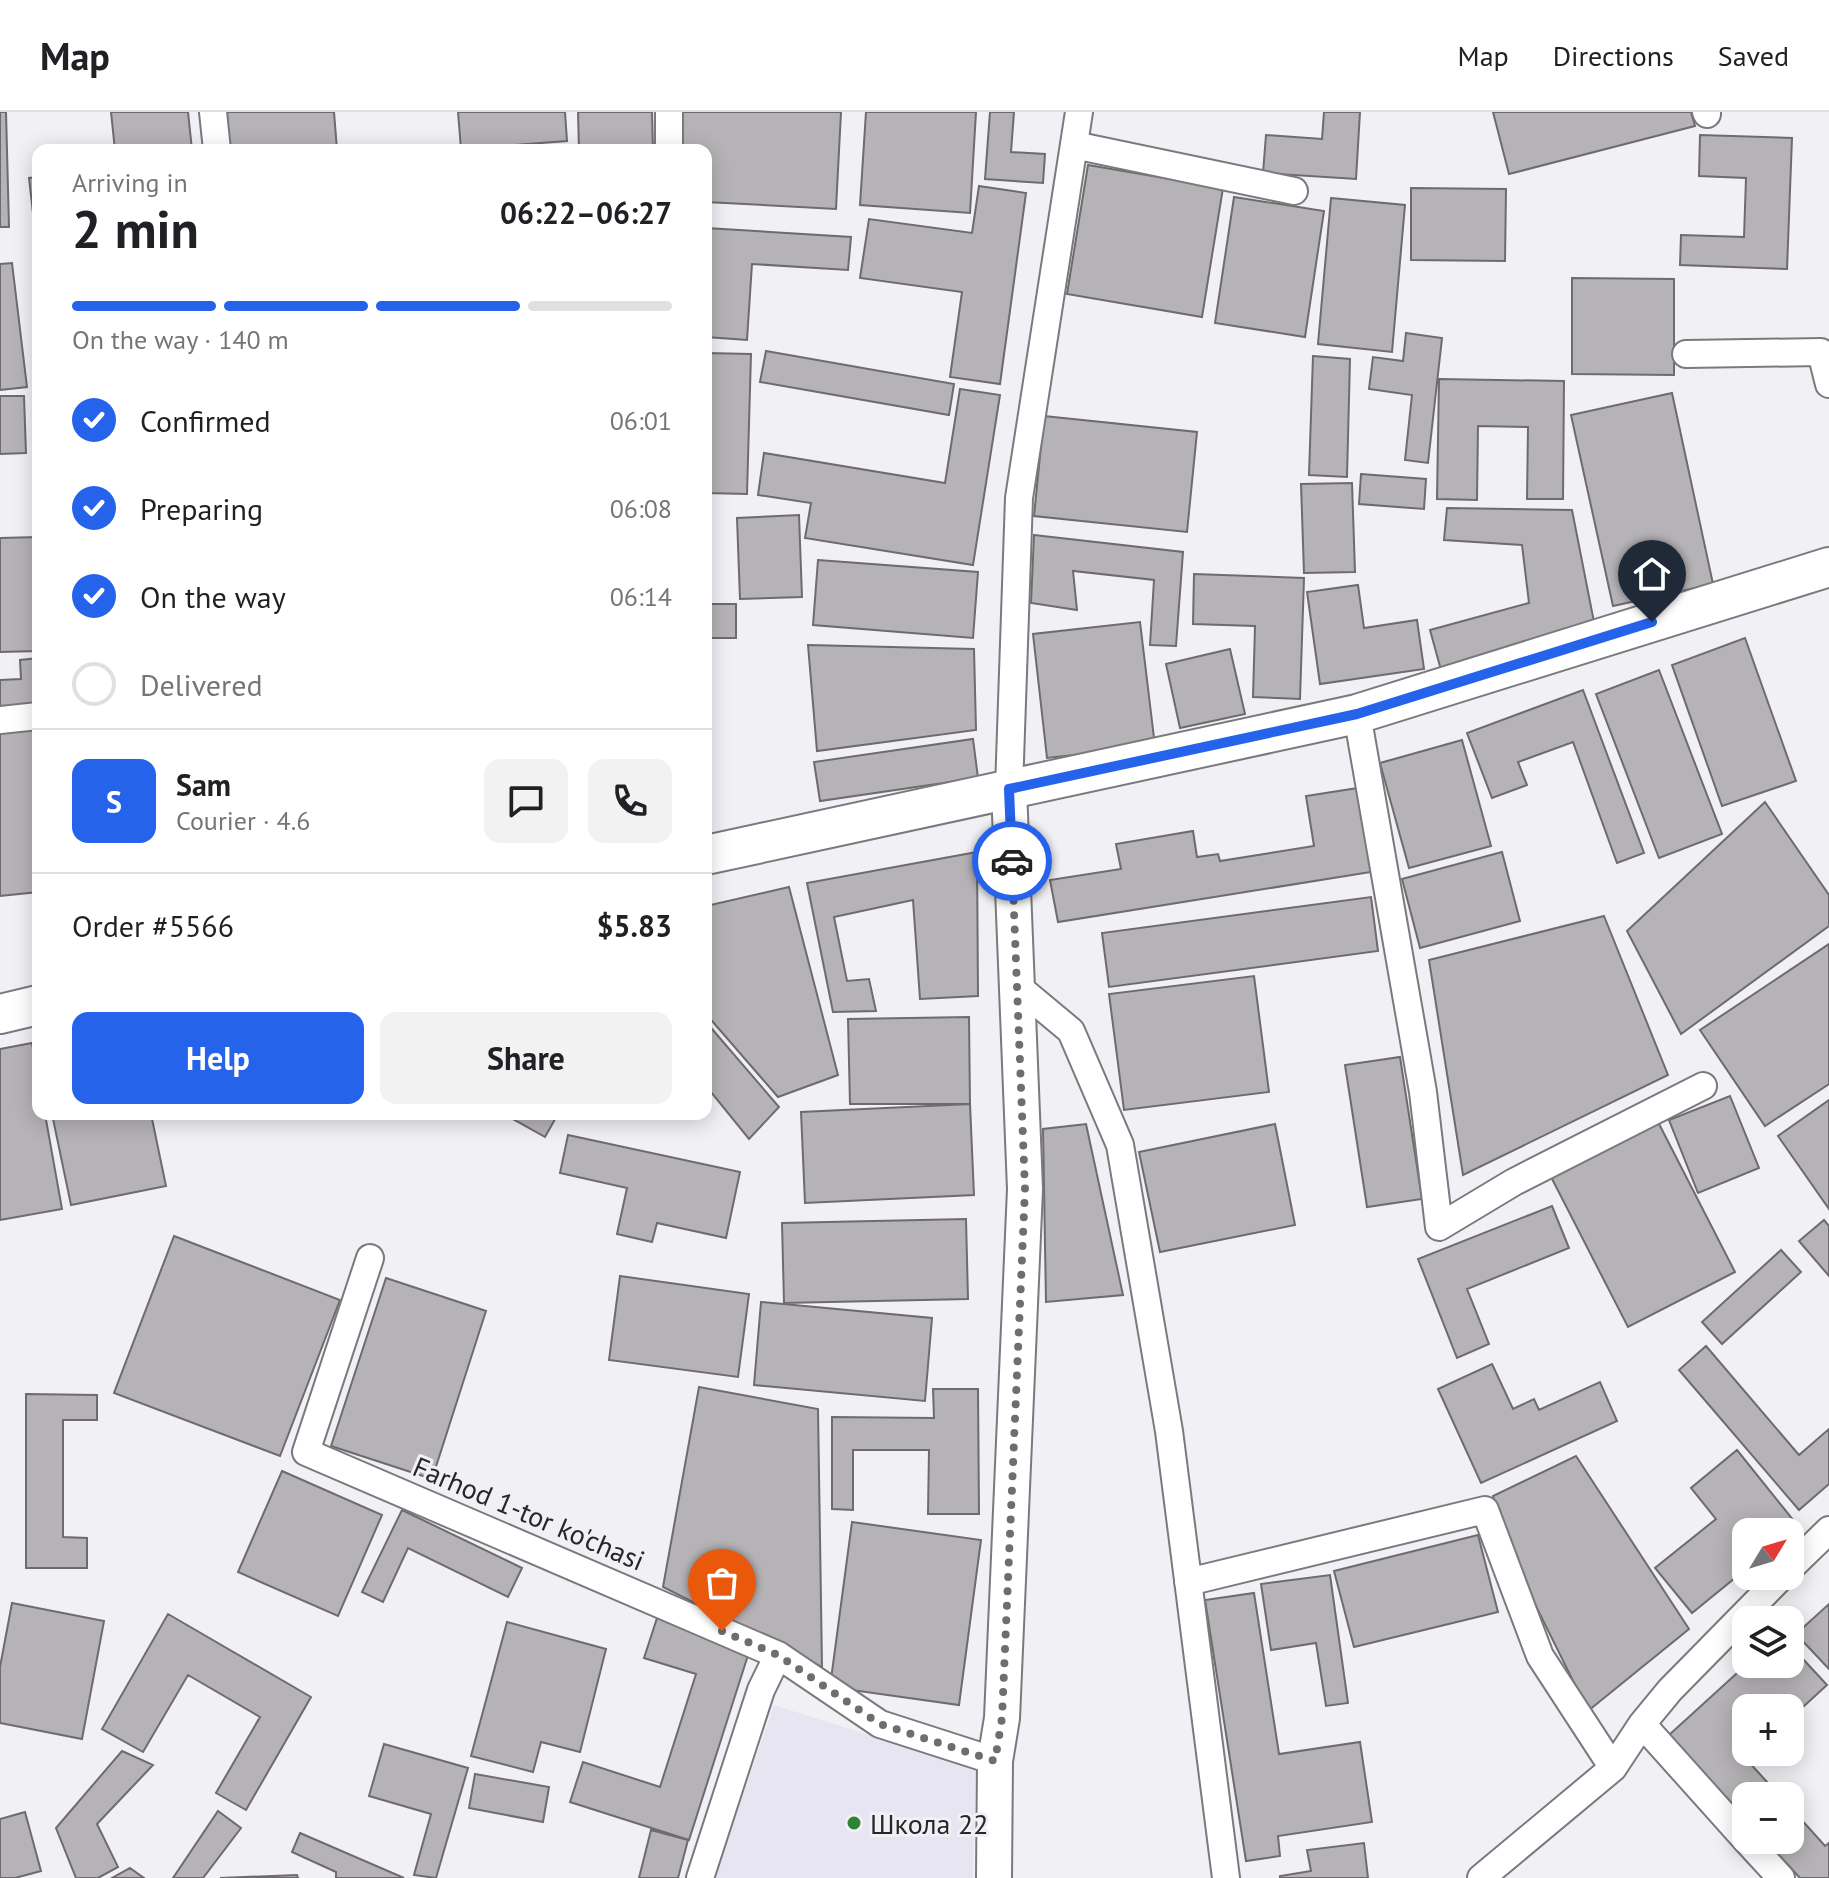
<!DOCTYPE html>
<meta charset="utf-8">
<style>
body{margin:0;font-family:"PT Sans",sans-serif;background:#f2f2f2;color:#202124;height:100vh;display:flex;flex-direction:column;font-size:30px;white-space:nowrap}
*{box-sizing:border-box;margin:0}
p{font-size:26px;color:#757577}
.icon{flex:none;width:44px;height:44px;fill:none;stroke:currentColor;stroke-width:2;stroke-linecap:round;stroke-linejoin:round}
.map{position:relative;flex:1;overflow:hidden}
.sheet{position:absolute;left:32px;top:32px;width:680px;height:976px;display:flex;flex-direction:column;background:#fff;border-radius:16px;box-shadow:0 4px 20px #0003}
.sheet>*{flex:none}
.needle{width:52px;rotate:52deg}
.buttons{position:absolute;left:1732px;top:1406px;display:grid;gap:16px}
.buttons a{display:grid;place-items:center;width:72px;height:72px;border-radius:16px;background:#fff;box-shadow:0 4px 20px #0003;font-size:40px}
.pin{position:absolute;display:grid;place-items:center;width:68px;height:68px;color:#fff;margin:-82px -34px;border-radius:50% 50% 50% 0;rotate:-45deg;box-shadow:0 0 8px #0007}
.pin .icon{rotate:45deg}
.courier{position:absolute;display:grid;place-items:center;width:80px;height:80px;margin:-40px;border:6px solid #2563eb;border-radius:50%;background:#fff;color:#222;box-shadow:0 2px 10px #0007}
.head em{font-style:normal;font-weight:600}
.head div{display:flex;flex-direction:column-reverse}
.head{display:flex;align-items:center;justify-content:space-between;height:136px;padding:0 40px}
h1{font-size:52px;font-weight:600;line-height:60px}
.bar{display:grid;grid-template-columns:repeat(4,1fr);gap:12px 8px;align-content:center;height:96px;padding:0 40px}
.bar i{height:10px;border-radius:6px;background:#e0e0e0}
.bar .active{background:#2563eb}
.bar p{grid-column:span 4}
.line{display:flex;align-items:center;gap:20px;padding:0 40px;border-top:2px solid #e0e0e0}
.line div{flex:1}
.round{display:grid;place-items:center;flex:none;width:84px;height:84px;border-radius:16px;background:#f2f2f2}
ol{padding:0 40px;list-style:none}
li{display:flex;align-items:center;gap:24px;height:88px}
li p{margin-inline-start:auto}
li .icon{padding:8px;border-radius:50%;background:#2563eb;color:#fff;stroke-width:4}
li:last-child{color:#757577}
li i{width:44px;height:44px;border:4px solid #e0e0e0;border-radius:50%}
.primary-button{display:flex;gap:16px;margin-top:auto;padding:16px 40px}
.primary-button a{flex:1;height:92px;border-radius:16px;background:#2563eb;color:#fff;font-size:32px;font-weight:600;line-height:92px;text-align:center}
.primary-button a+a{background:#f2f2f2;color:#202124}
header{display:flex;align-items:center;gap:48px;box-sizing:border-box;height:112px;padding:0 40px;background:#fff;border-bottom:2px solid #e0e0e0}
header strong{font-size:38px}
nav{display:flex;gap:44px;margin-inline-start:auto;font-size:28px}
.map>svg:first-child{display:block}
.built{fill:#e7e5f1}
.building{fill:#b6b3b7;stroke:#6e6b6f;stroke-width:2}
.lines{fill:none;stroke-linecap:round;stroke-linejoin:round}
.minor-casing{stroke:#7a797e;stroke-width:30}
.tertiary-casing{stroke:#7a797e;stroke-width:38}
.secondary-casing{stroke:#7a797e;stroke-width:42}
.minor{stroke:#fff;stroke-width:26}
.tertiary{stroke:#fff;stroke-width:34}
.secondary{stroke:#fff;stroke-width:38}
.done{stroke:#6e6d70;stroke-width:8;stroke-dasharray:0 14.4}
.route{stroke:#2563eb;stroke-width:10}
.poi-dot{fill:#2d8331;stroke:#f1f0f5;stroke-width:3}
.labels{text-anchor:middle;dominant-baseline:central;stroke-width:6;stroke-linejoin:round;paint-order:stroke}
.street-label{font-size:28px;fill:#272729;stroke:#f1f0f5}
.poi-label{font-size:28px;fill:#272729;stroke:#f1f0f5;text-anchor:start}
</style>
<header>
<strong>Map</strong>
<nav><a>Map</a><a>Directions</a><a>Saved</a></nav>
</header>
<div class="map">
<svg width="1829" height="1766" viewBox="0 0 1829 1766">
<rect width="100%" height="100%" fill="#f1f0f5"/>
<path class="built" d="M774,1593L976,1657L973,1766H715Z"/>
<path class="building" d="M0,0H6L9,115H0Z
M111,0H188L192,38H115Z
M227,0H334L337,38H230Z
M458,0H565L567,29L461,37Z
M578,0H652L653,38H579Z
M678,0H841L836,97L706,90V38H676Z
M866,0H976L970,101L860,93Z
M990,0H1014L1011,40L1045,42L1043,71L985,67Z
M1324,0H1360L1356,67L1263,61L1266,23L1322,27Z
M1493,0H1691L1695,14L1509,62Z
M1700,23L1792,26L1787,157L1680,153L1681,123L1744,125L1746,66L1699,64Z
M1088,53L1223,76L1202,205L1067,182Z
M38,65V101H33L29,66Z
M979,74L1026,81L1000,272L950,265L962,180L860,166L869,107L972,121Z
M1411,76L1506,77L1505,149L1411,148Z
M1234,85L1324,99L1305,225L1215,211Z
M1331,86L1405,93L1392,240L1318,232Z
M706,116L851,125L848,158L752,152L747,228L706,225Z
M12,151L27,275L0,278V152Z
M1572,166L1674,167V263L1572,262Z
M1406,221L1442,226L1428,351L1405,348L1412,283L1369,277L1373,245L1403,249Z
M766,239L954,272L949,303L760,270Z
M706,241L751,242L747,382L706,381Z
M1313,244L1350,247L1347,365L1309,363Z
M1439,267L1564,269L1563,387H1527L1528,315L1478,314L1477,388L1437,387Z
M960,277L1000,283L973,453L805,426L811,391L758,383L764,341L945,371Z
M1672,281L1713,472L1613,494L1571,303Z
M0,284H24L26,341L0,342Z
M1044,304L1197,320L1187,420L1034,404Z
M1361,362L1426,367L1424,397L1359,392Z
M1352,371L1355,460L1304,461L1301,372Z
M1447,396L1572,398L1594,510L1441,558L1430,518L1529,491L1522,433L1444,428Z
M799,403L802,485L740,487L737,406Z
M1034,423L1183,440L1176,534L1150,533L1154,468L1073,459L1077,498L1031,491Z
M38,425V539L0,540V426Z
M818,448L978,460L973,526L813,513Z
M1194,462L1304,466L1300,587L1253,585L1255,514L1193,512Z
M1358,473L1364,516L1417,508L1424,557L1320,572L1307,480Z
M706,492H736V526H706Z
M1140,510L1155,634L1047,646L1033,522Z
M1745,526L1796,669L1722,694L1672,553Z
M808,533L974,537L976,618L817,639Z
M1230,537L1245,602L1180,616L1166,552Z
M38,546V594L0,597V568L21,567L20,548Z
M1659,558L1722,722L1659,746L1596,582Z
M1583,578L1644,741L1617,751L1573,630L1518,650L1527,673L1492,686L1467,621Z
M33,615L38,655V780L0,784V618Z
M973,627L978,666L820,689L814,650Z
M1462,628L1491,734L1409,756L1380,651Z
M1358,676L1371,760L1058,810L1050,768L1121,757L1116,732L1193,719L1197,745L1218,742L1220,749L1314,734L1306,684Z
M1765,690L1829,783V814L1681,922L1627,819Z
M977,740L978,884L920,887L913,788L834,805L847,869L869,867L876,899L833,900L807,771Z
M1502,740L1520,809L1420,836L1402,767Z
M789,775L838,963L778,985L706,902V794Z
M1371,785L1378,839L1109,875L1102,821Z
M1604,804L1668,963L1463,1063L1429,848Z
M1829,832V972L1765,1014L1700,918Z
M1254,864L1269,980L1124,998L1109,882Z
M969,905L970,992H850L848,907Z
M706,910L779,995L749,1027L706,974Z
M32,931L38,963V1002H45L62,1097L0,1108V937Z
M1400,945L1422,1087L1367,1095L1345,953Z
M1730,984L1759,1056L1698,1081L1669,1008Z
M1829,988V1097L1778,1024Z
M970,992L974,1083L805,1091L801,1000Z
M52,1002H151L166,1074L71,1093Z
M504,1002H558L545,1025Z
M1657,1008L1735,1160L1628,1215L1550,1063Z
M1086,1012L1123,1183L1046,1190L1043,1017Z
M1275,1012L1295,1113L1160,1140L1139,1040Z
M568,1023L740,1060L726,1126L657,1111L652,1130L617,1122L627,1076L560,1061Z
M1552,1094L1569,1136L1467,1177L1489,1232L1457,1246L1418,1147Z
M966,1107L968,1187L784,1191L782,1111Z
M1824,1108L1829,1114V1164L1799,1129Z
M174,1124L340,1188L280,1344L114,1281Z
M1781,1138L1801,1160L1722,1232L1702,1210Z
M620,1164L749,1182L738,1265L609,1248Z
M386,1166L486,1199L432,1367L331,1334Z
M761,1190L932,1206L925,1289L754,1273Z
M1706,1234L1799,1343L1829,1317V1372L1799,1398L1679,1258Z
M1492,1252L1513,1297L1534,1287L1539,1298L1600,1270L1617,1309L1481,1371L1438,1277Z
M699,1275L818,1297L822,1555L663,1475Z
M933,1277H978L979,1402H928L929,1338H853V1398L832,1397V1305L934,1306Z
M26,1282L97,1283V1308H63V1425L87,1426V1456H26Z
M1737,1338L1798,1414L1790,1421L1746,1420V1457L1692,1501L1655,1456L1716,1407L1691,1376Z
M1576,1344L1689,1517L1588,1599L1516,1454L1493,1384Z
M282,1359L382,1403L338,1504L238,1460Z
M402,1398L522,1456L508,1485L408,1436L383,1490L362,1480Z
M852,1410L981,1428L959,1593L830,1575Z
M1478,1423L1498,1500L1354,1535L1334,1459Z
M1330,1463L1348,1591L1326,1594L1316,1531L1271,1538L1261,1472Z
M1254,1481L1279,1642L1360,1630L1372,1710L1278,1724L1280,1744L1246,1749L1205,1488Z
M12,1491L104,1509L82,1627L0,1611V1555Z
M1829,1492V1557L1796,1522Z
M168,1502L311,1585L246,1698L216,1681L260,1605L188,1563L143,1640L102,1617Z
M657,1506L750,1537L689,1728L570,1690L583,1650L660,1675L696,1562L644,1546Z
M507,1510L606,1537L580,1640L541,1630L533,1660L471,1644Z
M1790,1533L1827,1573L1790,1607V1596H1746V1640H1753L1746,1647L1780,1684H1746V1707L1669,1623L1747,1552H1790Z
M384,1632L468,1656L436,1766L414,1763L431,1702L369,1684Z
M122,1639L153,1653L97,1712L118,1755L98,1766H76L56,1716Z
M475,1662L549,1675L543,1710L469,1696Z
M1790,1695L1825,1734L1829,1731V1766H1800L1765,1728H1790Z
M218,1699L241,1716L203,1766H173Z
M25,1700L41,1759L15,1766H0V1707Z
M651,1718L688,1728L678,1766H639Z
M300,1721L404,1766H336V1760L292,1740Z
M1364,1731L1368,1766H1280V1764L1311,1759L1307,1738Z
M130,1756L144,1766H112Z
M297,1763L298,1766H220Z"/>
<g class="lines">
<g class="minor-casing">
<path id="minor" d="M213,0L217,38
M669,0V38
M1706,0L1707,2
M1074,33L1294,79
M1686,242L1821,240L1829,272
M1357,602L1423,980L1439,1115L1514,1070L1703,974
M0,608L38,604
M1009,677L1019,386L1079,0
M1017,874L1071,919L1120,1033L1169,1319L1226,1766
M370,1146L306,1340L778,1543L880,1612L995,1649
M1790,1456L1829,1418
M1188,1470L1485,1398L1540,1544L1613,1656
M1642,1612L1746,1728
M1746,1728L1781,1766
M700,1766L761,1578L778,1543
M1481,1766L1613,1656L1642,1612L1670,1578L1782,1464"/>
</g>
<g class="tertiary-casing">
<path id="tertiary" d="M994,1766L995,1649L1002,1606L1025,1077L1009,677"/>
</g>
<g class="secondary-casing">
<path id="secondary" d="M706,743L1357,602L1829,455
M0,902L38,893"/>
</g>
<use href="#minor" class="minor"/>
<use href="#tertiary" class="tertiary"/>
<use href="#secondary" class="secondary"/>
</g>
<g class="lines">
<path class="done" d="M722,1519L778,1543L880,1612L995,1649L1002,1606L1025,1077L1012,749"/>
<path class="route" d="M1012,749L1009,677L1357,602L1652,510"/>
</g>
<circle class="poi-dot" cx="854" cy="1711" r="8"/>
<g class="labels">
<g class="street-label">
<text transform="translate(529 1401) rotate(23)">Farhod 1-tor ko'chasi</text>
</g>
<g class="poi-label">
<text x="870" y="1711">Школа 22</text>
</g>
</g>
</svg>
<div class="buttons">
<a><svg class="needle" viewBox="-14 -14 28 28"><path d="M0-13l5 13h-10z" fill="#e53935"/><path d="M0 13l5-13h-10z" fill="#757577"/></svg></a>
<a><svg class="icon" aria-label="layers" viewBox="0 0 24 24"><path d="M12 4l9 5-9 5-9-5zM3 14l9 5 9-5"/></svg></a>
<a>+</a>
<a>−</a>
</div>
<div class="pin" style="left:722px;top:1519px;background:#ea580c"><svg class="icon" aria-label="bag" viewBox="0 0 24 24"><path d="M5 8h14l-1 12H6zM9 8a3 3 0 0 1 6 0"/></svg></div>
<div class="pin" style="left:1652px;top:510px;background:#1f2937"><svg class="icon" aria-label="home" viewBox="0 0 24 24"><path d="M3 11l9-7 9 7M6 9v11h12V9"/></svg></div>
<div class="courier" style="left:1012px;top:749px"><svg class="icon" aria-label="car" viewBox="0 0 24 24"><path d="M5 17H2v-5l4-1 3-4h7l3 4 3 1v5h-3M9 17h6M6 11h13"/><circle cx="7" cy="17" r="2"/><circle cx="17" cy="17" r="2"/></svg></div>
<section class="sheet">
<div class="head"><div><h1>2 min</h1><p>Arriving in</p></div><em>06:22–06:27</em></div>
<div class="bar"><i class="active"></i><i class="active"></i><i class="active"></i><i></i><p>On the way · 140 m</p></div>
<ol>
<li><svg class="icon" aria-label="check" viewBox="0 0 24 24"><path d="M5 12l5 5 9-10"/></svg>Confirmed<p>06:01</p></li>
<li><svg class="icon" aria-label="check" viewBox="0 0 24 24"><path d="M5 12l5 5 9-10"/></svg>Preparing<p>06:08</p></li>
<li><svg class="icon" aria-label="check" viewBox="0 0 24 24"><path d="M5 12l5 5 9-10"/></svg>On the way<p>06:14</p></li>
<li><i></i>Delivered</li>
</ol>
<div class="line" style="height:144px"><b class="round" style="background:#2563eb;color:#fff">S</b><div><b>Sam</b><p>Courier · 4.6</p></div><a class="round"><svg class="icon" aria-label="chat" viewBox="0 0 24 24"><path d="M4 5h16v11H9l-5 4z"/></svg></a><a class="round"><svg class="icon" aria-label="phone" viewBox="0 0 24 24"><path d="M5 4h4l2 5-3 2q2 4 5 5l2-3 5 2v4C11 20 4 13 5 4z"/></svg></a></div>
<div class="line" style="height:104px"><div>Order #5566</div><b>$5.83</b></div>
<div class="primary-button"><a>Help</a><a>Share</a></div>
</section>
</div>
